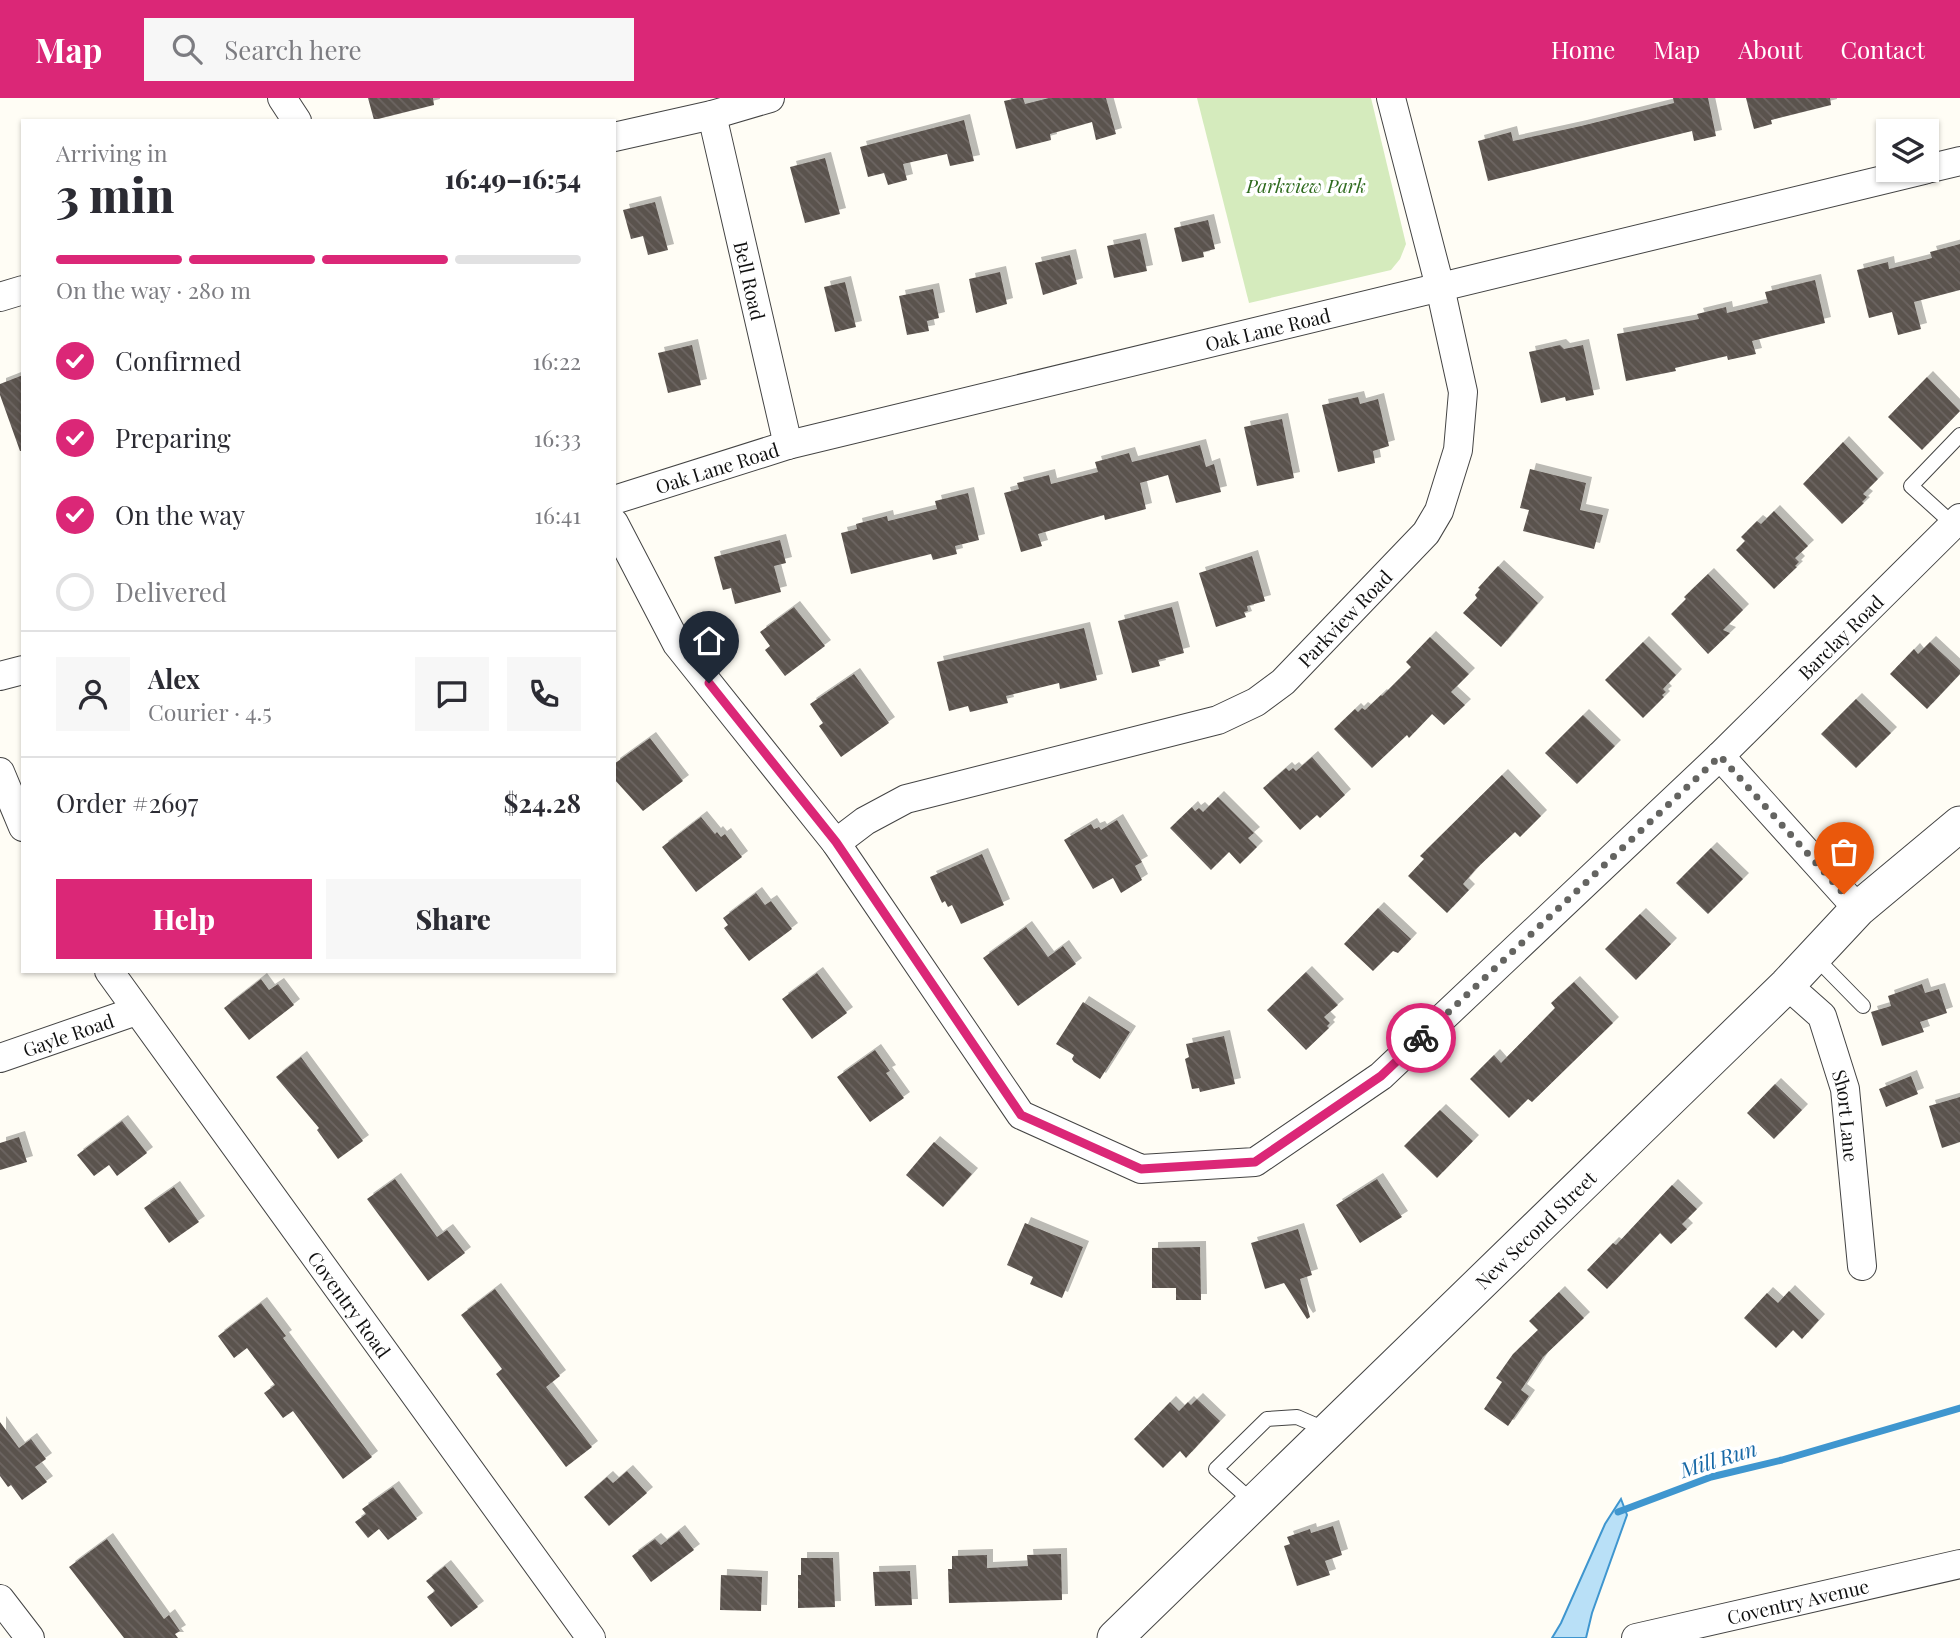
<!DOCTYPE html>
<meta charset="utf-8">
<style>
body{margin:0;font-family:"Playfair Display",serif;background:#f7f7f7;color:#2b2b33;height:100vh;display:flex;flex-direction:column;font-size:26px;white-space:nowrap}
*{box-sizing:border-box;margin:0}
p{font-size:23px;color:#7c7c81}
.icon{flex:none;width:38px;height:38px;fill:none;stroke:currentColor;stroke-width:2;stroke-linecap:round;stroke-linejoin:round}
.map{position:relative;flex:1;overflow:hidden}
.side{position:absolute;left:21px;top:21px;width:595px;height:854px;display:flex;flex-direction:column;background:#fff;border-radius:0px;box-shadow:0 2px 5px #0004}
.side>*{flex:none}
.buttons{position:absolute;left:1876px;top:21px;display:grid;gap:14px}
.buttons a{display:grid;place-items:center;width:63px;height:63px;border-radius:0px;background:#fff;box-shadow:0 2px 5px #0004;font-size:35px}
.pin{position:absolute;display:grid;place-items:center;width:60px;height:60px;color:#fff;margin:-72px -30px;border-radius:50% 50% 50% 0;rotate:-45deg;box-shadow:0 0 7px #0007}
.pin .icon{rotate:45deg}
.courier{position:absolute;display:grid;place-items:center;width:70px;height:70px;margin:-35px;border:5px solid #db2777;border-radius:50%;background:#fff;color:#222;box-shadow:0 2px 9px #0007}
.head em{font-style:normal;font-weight:800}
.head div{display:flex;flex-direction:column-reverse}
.head{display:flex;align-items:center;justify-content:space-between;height:119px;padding:0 35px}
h1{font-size:46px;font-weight:800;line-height:52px}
.bar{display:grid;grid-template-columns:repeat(4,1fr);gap:10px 7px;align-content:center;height:84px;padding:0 35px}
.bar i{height:9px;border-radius:5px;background:#e1e1e2}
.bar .current{background:#db2777}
.bar p{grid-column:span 4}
.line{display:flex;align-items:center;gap:18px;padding:0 35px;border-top:2px solid #e1e1e2}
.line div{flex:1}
.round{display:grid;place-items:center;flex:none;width:74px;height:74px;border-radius:0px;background:#f7f7f7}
ol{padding:0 35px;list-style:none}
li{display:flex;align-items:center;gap:21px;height:77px}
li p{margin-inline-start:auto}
li .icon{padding:7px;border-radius:50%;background:#db2777;color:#fff;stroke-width:4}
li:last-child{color:#7c7c81}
li i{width:38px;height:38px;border:4px solid #e1e1e2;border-radius:50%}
.action{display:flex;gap:14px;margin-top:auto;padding:14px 35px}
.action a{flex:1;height:80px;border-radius:0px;background:#db2777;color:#fff;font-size:28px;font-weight:800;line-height:80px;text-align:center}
.action a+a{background:#f7f7f7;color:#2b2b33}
header{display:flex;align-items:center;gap:42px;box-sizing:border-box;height:98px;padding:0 35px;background:#db2777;color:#fff}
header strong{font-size:33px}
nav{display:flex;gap:38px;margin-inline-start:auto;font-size:24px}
.search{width:490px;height:63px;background:#f7f7f7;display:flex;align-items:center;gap:18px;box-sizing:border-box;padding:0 24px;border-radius:0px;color:#7c7c81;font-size:26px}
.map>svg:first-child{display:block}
.park{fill:#d5ebbd}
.water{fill:#b9e0f7;stroke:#3f96cf;stroke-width:2}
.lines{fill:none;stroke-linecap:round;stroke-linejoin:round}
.stream{stroke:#3f96cf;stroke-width:7}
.building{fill:url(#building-back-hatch);filter:url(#shadow)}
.service-casing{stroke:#444;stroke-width:16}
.minor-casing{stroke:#444;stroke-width:30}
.tertiary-casing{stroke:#444;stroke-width:37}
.service{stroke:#fff;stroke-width:14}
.minor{stroke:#fff;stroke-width:28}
.tertiary{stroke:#fff;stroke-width:35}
.done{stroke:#646461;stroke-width:7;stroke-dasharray:0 12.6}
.route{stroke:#db2777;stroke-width:9}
.labels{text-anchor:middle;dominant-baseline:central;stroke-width:7;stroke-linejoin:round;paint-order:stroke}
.park-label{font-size:19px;font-style:italic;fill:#2f6b1f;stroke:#fff}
.street-label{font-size:19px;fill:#111;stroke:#fff}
.water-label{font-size:21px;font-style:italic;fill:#1768a6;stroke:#fff}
</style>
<header>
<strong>Map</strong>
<div class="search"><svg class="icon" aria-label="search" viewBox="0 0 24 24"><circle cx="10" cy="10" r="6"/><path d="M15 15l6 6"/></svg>Search here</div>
<nav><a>Home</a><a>Map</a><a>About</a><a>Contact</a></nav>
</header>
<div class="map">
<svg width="1960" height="1540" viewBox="0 0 1960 1540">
<defs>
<pattern id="building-back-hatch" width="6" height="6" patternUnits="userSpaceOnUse" patternTransform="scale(1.75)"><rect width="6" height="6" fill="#5a524d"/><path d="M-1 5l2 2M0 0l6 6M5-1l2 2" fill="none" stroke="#6d6662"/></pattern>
<filter id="shadow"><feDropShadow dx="6" dy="-6" stdDeviation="0" flood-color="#0004"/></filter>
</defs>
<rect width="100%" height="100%" fill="#fffdf5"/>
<path class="park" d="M1197,0H1371L1406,146L1400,161L1391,172L1249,205Z"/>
<path class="water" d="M1621,1401L1627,1417L1592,1515L1586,1540H1552L1561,1525L1605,1426Z"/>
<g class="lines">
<path class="stream" d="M1618,1414L1711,1379L1782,1362L1960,1310"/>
</g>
<path class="building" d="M368,0H433L434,7L374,22Z
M1018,0H1023L1025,6L1049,0H1106L1116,36L1096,42L1092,24L1050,36L1051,42L1016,51L1004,3Z
M1673,0H1708L1716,38L1694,43L1692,33L1488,83L1478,43L1511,34L1513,43L1581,28L1674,5Z
M1746,0H1830L1831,7L1771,22L1772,26L1754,31Z
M964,22L974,63L950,68L947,56L903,66L907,82L888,87L884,75L868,79L860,49Z
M825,60L840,116L805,125L790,69Z
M655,104L668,152L648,157L643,138L631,141L623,112Z
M1208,122L1215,151L1203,154L1204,159L1182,164L1174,130Z
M1140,141L1147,173L1114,180L1107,148Z
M1960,146V192L1914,204L1921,231L1898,237L1892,214L1869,220L1857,172L1888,164L1889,171L1932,160L1930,154Z
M1070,157L1077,186L1043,197L1035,165Z
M1000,174L1007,206L976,215L969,181Z
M1815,182L1825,225L1752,243L1756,256L1728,262L1727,258L1675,270L1676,273L1626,283L1617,236L1699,221L1697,216L1726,209L1727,215L1768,205L1765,194Z
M845,184L856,229L835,234L824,189Z
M933,191L939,220L927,223L929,233L907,237L899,198Z
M692,247L701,287L668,295L658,255Z
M1560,247L1564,251L1583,247L1594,297L1566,303L1565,299L1541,305L1529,254Z
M23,277V353H20L0,297V286Z
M1927,279L1960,313L1922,352L1888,319Z
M1358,299L1360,306L1378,301L1389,348L1373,353L1375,365L1338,374L1322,307Z
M1282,321L1294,380L1257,388L1244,329Z
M1843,344L1878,381L1863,396L1867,399L1862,404L1864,405L1842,426L1803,386Z
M1200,347L1206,369L1214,366L1221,394L1176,405L1168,377L1140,385L1146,411L1105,422L1104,417L1038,436L1042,448L1021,454L1004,395L1019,391L1017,385L1049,377L1051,386L1098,374L1095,364L1129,355L1132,364Z
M1530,371L1586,385L1580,412L1603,417L1594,451L1523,433L1529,412L1520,410Z
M968,395L979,442L955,448L957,456L933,462L931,456L851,476L841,435L857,431L856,426L887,418L888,423L937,411L935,403Z
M1774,413L1808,448L1795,460L1799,464L1795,468L1797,469L1774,491L1736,452L1745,443L1741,439L1757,423L1761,426Z
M780,442L786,465L774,468L781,494L735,506L731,490L723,492L714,459Z
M1252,458L1265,503L1247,508L1248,513L1244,514L1246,519L1216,529L1199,475Z
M1498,468L1538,505L1501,549L1463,515L1477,500L1475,497L1480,491L1478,490Z
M1708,476L1743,512L1723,532L1730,535L1708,556L1671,516L1686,501L1684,499Z
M794,509L825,548L785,578L765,552L770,548L760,534Z
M1172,509L1184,555L1158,562L1160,568L1132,575L1118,523Z
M1084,530L1097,582L1060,591L1059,585L1006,598L1008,605L970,614L968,608L949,613L937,564Z
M1430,539L1469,576L1451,594L1465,607L1444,627L1432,616L1409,640L1407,637L1372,670L1334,631L1355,611L1358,614L1362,610L1365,612L1381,597L1382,598L1411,569L1406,564Z
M1643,544L1676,577L1663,591L1666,594L1662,597L1664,599L1643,620L1605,582Z
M1930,544L1960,572V576L1927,611L1890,576L1914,551L1918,556Z
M854,576L889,625L841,659L819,628L823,625L810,606Z
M1856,601L1891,635L1856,670L1821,636Z
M1583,617L1615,648L1577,686L1545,655Z
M650,640L683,683L643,713L614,681V666Z
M1312,659L1345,697L1320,720L1317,717L1300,732L1263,690L1286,670L1289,673L1293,670L1296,673Z
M1502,677L1541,718L1520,739L1515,734L1476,771L1463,786L1469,792L1447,815L1408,778L1424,761L1420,758Z
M1218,699L1254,735L1248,740L1257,749L1240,766L1229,754L1211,772L1170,730L1192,709L1195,713L1199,710L1203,714Z
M701,719L715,736L717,734L721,739L725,736L742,759L696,794L662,749Z
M1117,722L1142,764L1135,768L1142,782L1121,795L1113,780L1093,791L1064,742L1091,726L1094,731L1099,729L1101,732Z
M1711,750L1743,781L1708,816L1676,785Z
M982,756L1004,807L961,826L952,807L948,809L945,803L942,805L930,779Z
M756,795L765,807L771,803L792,831L749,863L724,830L728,827L723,820Z
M1378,810L1411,841L1398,855L1393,853L1373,873L1344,846Z
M1640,816L1671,846L1636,882L1605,851Z
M1026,829L1048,859L1063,848L1076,866L1018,908L983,860Z
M1306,874L1338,907L1324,919L1330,925L1327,928L1329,930L1306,952L1267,912Z
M817,875L847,915L812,941L782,901Z
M261,881L269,892L278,886L294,907L249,942L224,910Z
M1574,884L1613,925L1532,1004L1528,1001L1509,1020L1470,981L1494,957L1501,965L1555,910L1551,905Z
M1922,886L1925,895L1939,891L1947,915L1920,924L1924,934L1882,948L1871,914L1891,908L1888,898Z
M1083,904L1130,934L1100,981L1074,964L1072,961L1074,957L1056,946Z
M1224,938L1235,986L1200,994L1199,990L1192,991L1185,961L1189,959L1186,946Z
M875,952L890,973L886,975L904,1000L870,1024L837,979Z
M301,959L363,1043L338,1061L317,1032L319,1030L276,979Z
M1911,978L1918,996L1886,1009L1879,991Z
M1775,986L1802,1012L1774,1041L1747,1015Z
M1960,999V1044L1942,1050L1929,1008Z
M1440,1012L1473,1043L1437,1080L1404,1048Z
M122,1023L147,1055L117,1078L109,1067L94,1078L77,1057Z
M19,1039L27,1064L0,1072V1045Z
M934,1044L972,1076L943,1109L906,1077Z
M395,1081L437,1139L447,1132L465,1155L428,1183L367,1101Z
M1377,1081L1402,1119L1360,1145L1336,1107Z
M1672,1087L1697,1111L1682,1126L1687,1131L1671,1146L1660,1135L1607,1191L1587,1172L1613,1145L1616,1147Z
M174,1089L199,1124L169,1145L144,1110Z
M1025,1125L1083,1149L1062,1200L1030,1186L1033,1179L1007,1167Z
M1298,1131L1312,1177L1300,1181L1310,1219L1307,1221L1284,1185L1265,1191L1251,1145Z
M1200,1149L1201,1202H1176V1190H1152V1150Z
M495,1191L560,1278L546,1289L592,1349L566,1369L496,1276L502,1271L461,1217Z
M1789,1193L1819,1222L1802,1241L1793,1232L1776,1250L1744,1220L1767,1195L1778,1205Z
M1559,1194L1584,1220L1543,1259L1521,1292L1529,1298L1508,1328L1484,1311L1502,1284L1496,1280L1513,1256L1538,1232L1529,1223Z
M261,1205L286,1238L283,1240L372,1359L343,1381L293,1313L283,1320L264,1295L275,1287L247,1250L234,1260L218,1238Z
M1197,1301L1220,1323L1186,1360L1180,1353L1163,1370L1134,1341L1170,1304L1179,1313L1188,1304L1191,1307Z
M0,1324L19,1350L31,1341L46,1361L35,1369L47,1384L22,1402L11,1387L8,1389L0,1378Z
M627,1373L647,1395L609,1428L584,1399L607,1379L613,1385Z
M393,1389L417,1421L388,1442L379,1431L368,1440L355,1424L366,1416L362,1411Z
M1333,1428L1342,1457L1325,1463L1330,1477L1297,1488L1284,1448L1290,1446L1287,1439L1310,1431L1311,1435Z
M679,1433L694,1452L651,1484L632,1458L655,1441L661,1447Z
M107,1441L164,1521L169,1517L180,1533L175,1536L178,1540H124L69,1469Z
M1061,1456L1062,1502L949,1505L948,1471H952V1458L987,1457V1470L1028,1468L1027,1457Z
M801,1460H833L835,1509L798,1510V1477H801Z
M445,1468L478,1509L451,1529L427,1499L435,1493L426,1483Z
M910,1473L912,1507L875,1508L873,1474Z
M721,1477L762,1479L761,1513L720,1512Z"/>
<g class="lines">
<g class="service-casing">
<path id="service" d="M1954,427L1911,388L1960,337
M1814,858L1863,908
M1254,1405L1216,1371L1267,1321L1297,1319L1327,1332"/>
</g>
<g class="minor-casing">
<g id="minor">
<path d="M282,0L297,23"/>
<path id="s1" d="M712,17L788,347"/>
<path d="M614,39L712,17L770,0"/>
<path d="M1927,71L1960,63"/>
<path d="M0,199L23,192"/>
<path id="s2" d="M614,402L788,347L1924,72"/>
<path id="s3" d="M614,425L677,546L836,745L1021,1017L1141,1071L1255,1064L1381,978L1720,658L1960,420"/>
<path d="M0,578L23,572"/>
<path d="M1720,658L1858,811"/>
<path d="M0,674L23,729"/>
<path id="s4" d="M836,745L865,723L906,701L1218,622L1256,604L1283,584L1426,435L1439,413L1458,352L1463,294L1440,189L1391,0"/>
<path id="s5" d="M109,873L591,1540"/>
<path id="s6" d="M1787,887L1822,918L1845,991L1862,1168"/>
<path id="s7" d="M0,960L136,913"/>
<path d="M0,1501L30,1540"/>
<path id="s8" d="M1636,1540L1960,1466"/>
</g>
</g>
<g class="tertiary-casing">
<g id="tertiary">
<path id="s9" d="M1115,1540L1787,887L1858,811L1960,726"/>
</g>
</g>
<use href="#service" class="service"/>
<use href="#minor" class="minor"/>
<use href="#tertiary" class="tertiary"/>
</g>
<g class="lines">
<path class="done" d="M1421,940L1720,658L1844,796"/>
<path class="route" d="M709,585L836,744L1021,1017L1141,1071L1255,1064L1381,978L1421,940"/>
</g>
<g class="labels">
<g class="park-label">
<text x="1306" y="87">Parkview Park</text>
</g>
<g class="street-label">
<text stroke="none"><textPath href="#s1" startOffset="170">Bell Road</textPath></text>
<text stroke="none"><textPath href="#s2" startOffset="676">Oak Lane Road</textPath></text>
<text stroke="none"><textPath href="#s2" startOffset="108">Oak Lane Road</textPath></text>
<text stroke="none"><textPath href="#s4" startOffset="569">Parkview Road</textPath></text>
<text stroke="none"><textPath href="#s3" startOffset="1754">Barclay Road</textPath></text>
<text stroke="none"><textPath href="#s7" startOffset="72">Gayle Road</textPath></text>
<text stroke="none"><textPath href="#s6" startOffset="150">Short Lane</textPath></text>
<text stroke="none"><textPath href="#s9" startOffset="586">New Second Street</textPath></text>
<text stroke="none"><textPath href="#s5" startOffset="411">Coventry Road</textPath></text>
<text stroke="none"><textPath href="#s8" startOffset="166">Coventry Avenue</textPath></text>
</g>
<g class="water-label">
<text transform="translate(1718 1360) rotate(-17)">Mill Run</text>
</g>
</g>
</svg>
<div class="buttons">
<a><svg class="icon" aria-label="layers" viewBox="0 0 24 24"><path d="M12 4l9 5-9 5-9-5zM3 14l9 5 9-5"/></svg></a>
</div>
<div class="pin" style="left:1844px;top:796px;background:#ea580c"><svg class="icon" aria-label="bag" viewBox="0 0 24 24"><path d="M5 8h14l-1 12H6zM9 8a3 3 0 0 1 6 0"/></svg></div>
<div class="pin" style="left:709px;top:585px;background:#1f2937"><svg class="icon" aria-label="home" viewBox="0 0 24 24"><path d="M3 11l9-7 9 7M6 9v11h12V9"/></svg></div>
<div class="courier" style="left:1421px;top:940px"><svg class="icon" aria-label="bike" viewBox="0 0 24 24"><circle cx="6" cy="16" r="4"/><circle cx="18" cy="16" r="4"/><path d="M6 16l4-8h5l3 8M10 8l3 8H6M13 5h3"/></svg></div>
<section class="side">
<div class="head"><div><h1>3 min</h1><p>Arriving in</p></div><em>16:49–16:54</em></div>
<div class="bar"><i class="current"></i><i class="current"></i><i class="current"></i><i></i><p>On the way · 280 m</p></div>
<ol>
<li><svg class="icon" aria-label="check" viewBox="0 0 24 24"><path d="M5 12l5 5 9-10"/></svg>Confirmed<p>16:22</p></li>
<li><svg class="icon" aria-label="check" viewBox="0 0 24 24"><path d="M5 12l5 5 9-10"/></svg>Preparing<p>16:33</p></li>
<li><svg class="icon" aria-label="check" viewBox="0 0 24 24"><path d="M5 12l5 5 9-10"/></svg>On the way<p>16:41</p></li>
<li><i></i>Delivered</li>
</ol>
<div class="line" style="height:126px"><a class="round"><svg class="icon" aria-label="person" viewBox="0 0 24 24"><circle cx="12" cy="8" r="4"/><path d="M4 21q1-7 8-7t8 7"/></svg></a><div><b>Alex</b><p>Courier · 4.5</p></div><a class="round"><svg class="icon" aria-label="chat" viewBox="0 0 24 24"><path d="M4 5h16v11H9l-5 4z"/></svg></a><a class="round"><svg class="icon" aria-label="phone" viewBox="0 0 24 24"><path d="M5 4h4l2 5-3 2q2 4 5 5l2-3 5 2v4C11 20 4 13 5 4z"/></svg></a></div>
<div class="line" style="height:91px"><div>Order #2697</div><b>$24.28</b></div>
<div class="action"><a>Help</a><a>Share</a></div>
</section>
</div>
